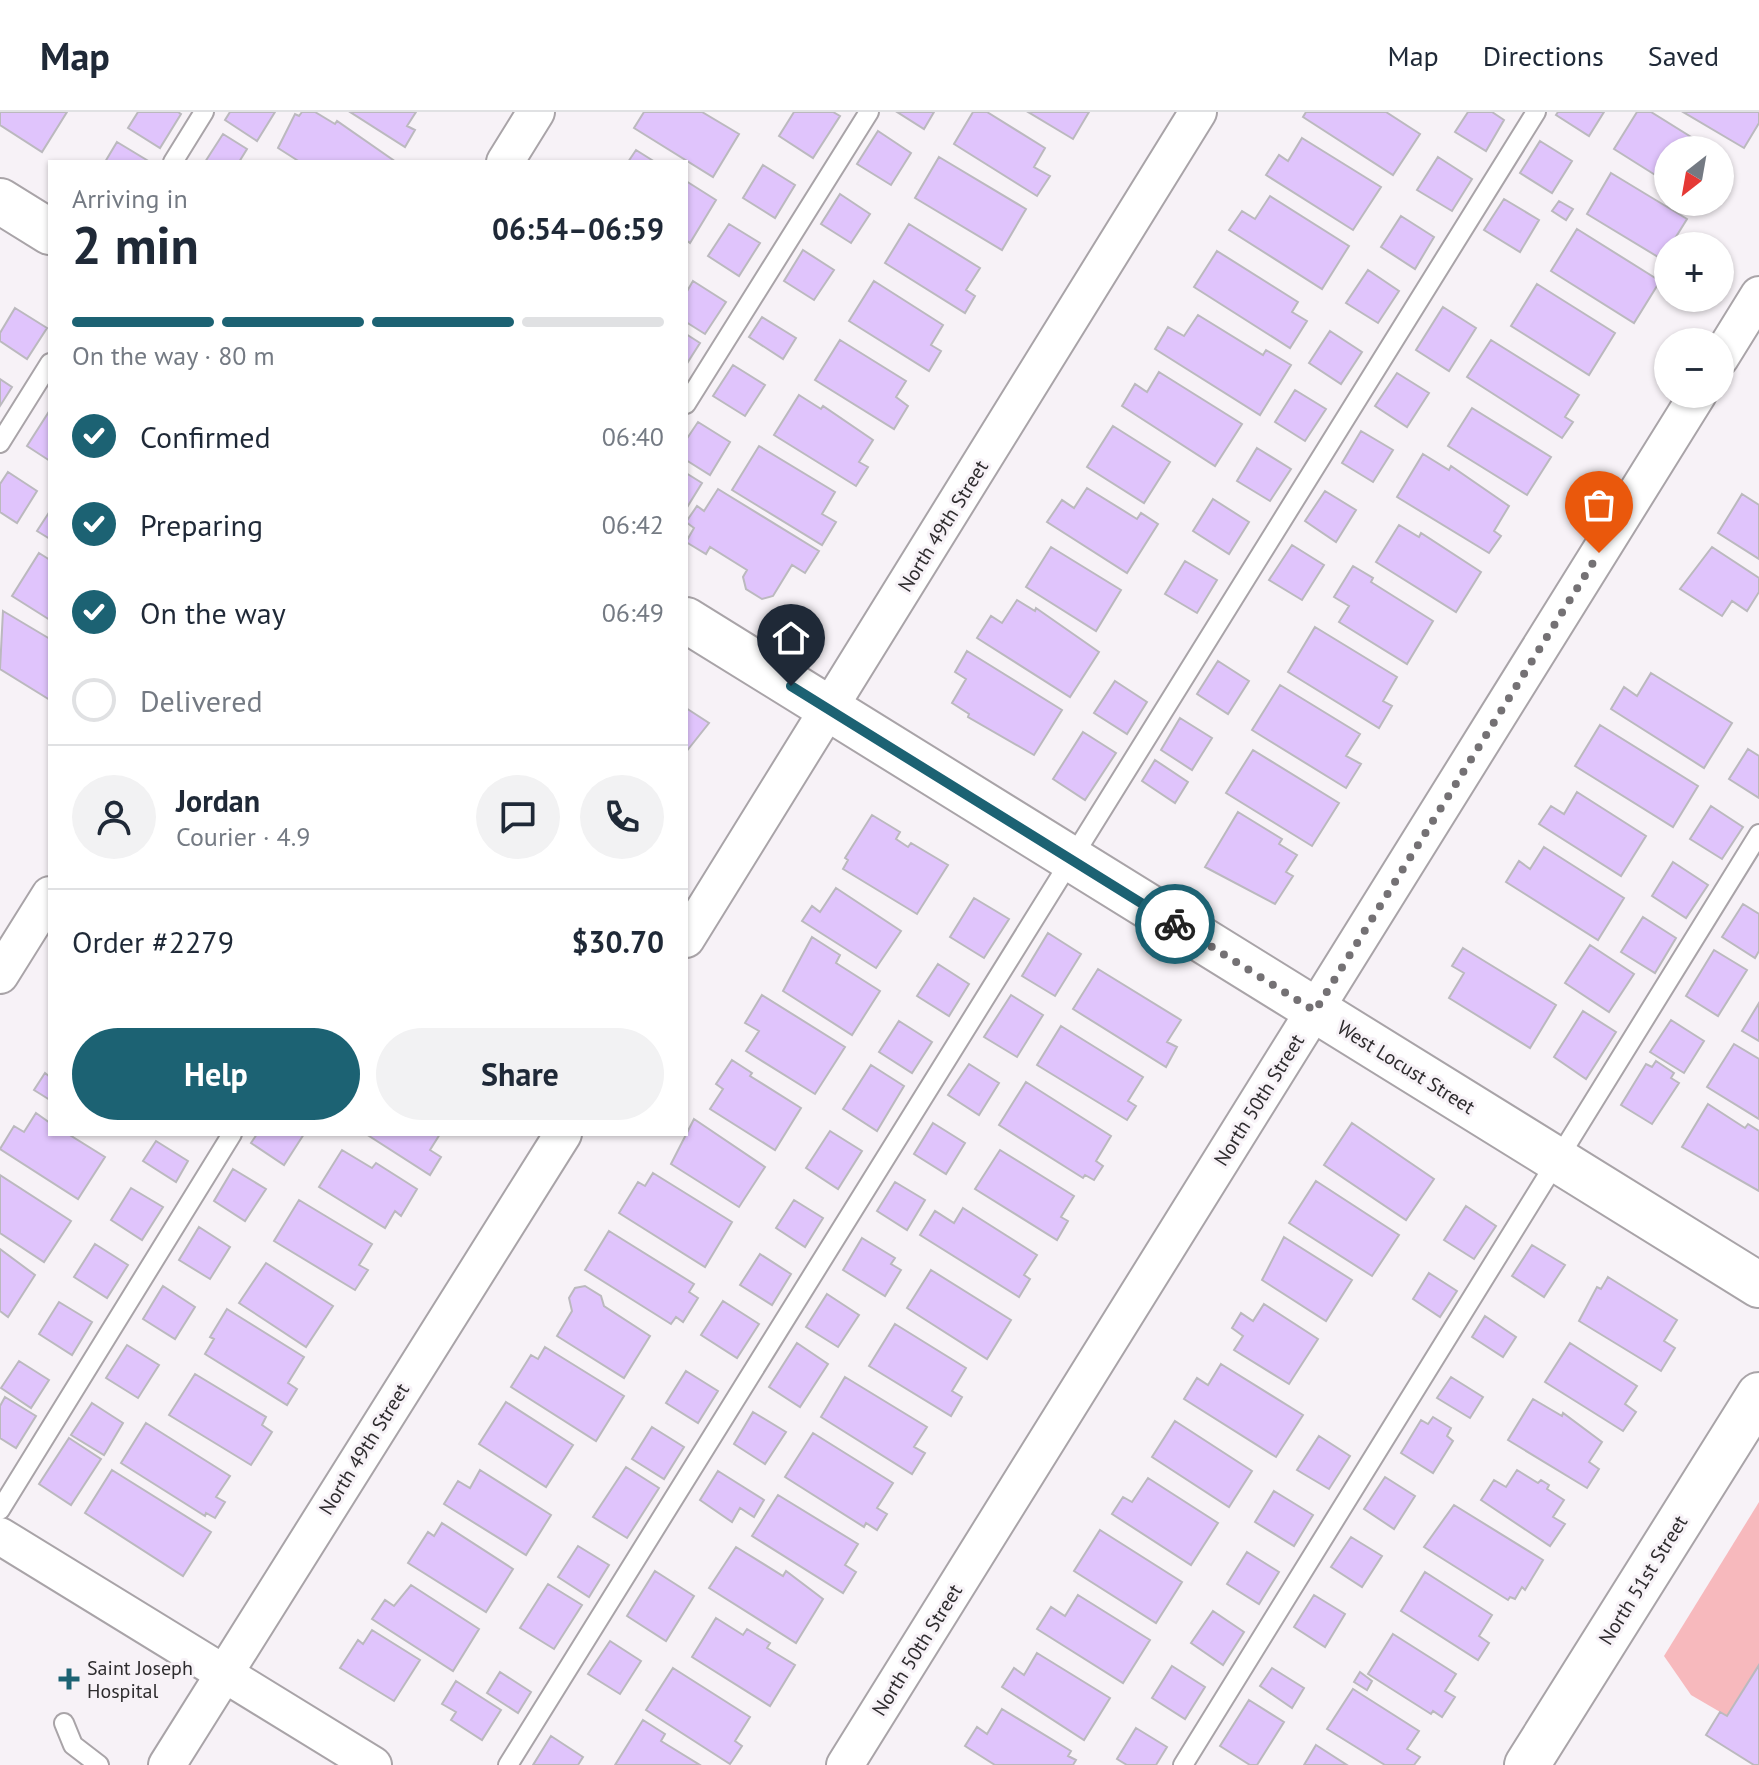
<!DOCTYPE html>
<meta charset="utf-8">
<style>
body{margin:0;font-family:"PT Sans",sans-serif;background:#f2f2f3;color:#1f2937;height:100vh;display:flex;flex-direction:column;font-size:30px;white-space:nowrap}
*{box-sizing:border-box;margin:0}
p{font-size:26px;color:#747a83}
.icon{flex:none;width:44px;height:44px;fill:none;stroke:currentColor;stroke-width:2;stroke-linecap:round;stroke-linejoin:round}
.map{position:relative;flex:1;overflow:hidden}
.drawer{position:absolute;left:48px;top:48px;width:640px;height:976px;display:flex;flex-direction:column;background:#fff;border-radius:0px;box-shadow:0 2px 6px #0004}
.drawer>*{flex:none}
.needle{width:52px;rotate:211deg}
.tools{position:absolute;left:1654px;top:24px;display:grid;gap:16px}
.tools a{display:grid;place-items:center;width:80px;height:80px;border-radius:50%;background:#fff;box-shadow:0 2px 6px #0004;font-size:40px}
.pin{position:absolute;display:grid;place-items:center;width:68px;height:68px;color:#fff;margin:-82px -34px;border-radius:50% 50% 50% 0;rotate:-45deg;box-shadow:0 0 8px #0007}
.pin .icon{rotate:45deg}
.courier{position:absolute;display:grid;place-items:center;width:80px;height:80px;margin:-40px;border:6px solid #1c6273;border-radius:50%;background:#fff;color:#222;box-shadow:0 2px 10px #0007}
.headline em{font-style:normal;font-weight:700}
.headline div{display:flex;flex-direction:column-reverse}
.headline{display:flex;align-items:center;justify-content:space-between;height:136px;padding:0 24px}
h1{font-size:52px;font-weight:700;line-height:60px}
.bar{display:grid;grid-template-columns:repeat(4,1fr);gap:12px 8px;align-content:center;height:96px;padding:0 24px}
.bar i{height:10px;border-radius:6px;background:#e0e1e3}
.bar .on{background:#1c6273}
.bar p{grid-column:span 4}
.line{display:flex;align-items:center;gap:20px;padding:0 24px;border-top:2px solid #e0e1e3}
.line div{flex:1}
.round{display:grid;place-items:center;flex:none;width:84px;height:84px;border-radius:42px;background:#f2f2f3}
ol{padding:0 24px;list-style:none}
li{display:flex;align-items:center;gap:24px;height:88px}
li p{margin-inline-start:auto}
li .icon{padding:8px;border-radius:50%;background:#1c6273;color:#fff;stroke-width:4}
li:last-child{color:#747a83}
li i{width:44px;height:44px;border:4px solid #e0e1e3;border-radius:50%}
.primary-button{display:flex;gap:16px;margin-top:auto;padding:16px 24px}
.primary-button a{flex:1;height:92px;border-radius:48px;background:#1c6273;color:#fff;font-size:32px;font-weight:700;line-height:92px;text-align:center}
.primary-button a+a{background:#f2f2f3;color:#1f2937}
header{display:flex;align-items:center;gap:48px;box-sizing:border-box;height:112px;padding:0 40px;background:#fff;border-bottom:2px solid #e0e1e3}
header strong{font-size:38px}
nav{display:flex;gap:44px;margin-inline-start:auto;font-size:28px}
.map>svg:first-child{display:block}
.green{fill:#f7b9bd}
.building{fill:#e0c4fc;stroke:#bbb9be;stroke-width:2}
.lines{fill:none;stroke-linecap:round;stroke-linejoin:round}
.lane-casing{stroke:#a9a4a8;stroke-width:22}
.street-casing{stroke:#a9a4a8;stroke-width:40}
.secondary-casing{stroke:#a9a4a8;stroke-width:48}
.lane{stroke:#fff;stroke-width:18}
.street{stroke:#fff;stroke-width:36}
.secondary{stroke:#fff;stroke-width:44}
.done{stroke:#747174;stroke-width:8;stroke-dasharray:0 14.4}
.route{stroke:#1c6273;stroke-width:10}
.poi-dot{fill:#1c6273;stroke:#f7f2f7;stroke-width:3}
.labels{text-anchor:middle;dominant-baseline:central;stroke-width:6;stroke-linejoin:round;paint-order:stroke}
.street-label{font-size:20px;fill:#2e2c2e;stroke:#f7f2f7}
.poi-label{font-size:20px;fill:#2e2c2e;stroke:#f7f2f7;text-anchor:start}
</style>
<header>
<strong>Map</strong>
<nav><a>Map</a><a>Directions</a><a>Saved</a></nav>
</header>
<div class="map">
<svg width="1759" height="1653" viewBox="0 0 1759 1653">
<rect width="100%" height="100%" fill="#f7f2f7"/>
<path class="green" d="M1759,1390V1553L1727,1604L1691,1583L1664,1544Z"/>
<path class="building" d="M0,0H67L42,40L0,13Z
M138,0H178L181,2L160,36L128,16Z
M230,0H275L257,29L225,8Z
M302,0H315L335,12L337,9L396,50H300L278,36L295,2L299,4Z
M350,0H416L407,14L415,18L405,35Z
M644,0H702L739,22L713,65L634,16Z
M794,0H833L840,4L813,46L779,24Z
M897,0H934L924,17Z
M973,0H987L1045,36L1034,55L1050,64L1037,84L954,32Z
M1028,0H1089L1073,27Z
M1306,0H1386L1420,22L1393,63L1303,5Z
M1468,0H1492L1504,8L1486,39L1455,20Z
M1558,0H1604L1589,24L1556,3Z
M1637,0H1651L1712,38H1668V71L1614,37Z
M1683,0H1759V11L1744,36Z
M878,19L911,41L891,73L857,52Z
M223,22L247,37L239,50H205Z
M1302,26L1381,75L1353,118L1266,63L1279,43L1288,49Z
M1540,29L1572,49L1552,81L1520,61Z
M117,30L150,50H105Z
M636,38L655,50H628Z
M939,45L1026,97L1002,138L915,86Z
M1438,45L1472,67L1452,99L1417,78Z
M763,53L795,73L775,106L743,86Z
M1611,61L1687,107L1674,128L1682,134H1668V151L1587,102Z
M686,69L716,88L690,131L686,128Z
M840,82L870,102L851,131L821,112Z
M1270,84L1349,134L1322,177L1229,118L1242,99L1255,107Z
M1504,87L1539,108L1520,140L1484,118Z
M1559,89L1573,97L1566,108L1552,99Z
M1401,104L1434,125L1415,157L1381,135Z
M729,112L760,131L739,164L708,144Z
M909,112L980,156L966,178L975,184L965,201L885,151Z
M1577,117L1660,169L1634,211L1551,159Z
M803,138L834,158L814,188L784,169Z
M1217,139L1298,190L1292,200L1307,209L1290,236L1194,175Z
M1368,158L1399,179L1378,211L1346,191Z
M693,169L726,190L705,222L686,210V181Z
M874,169L943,213L931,233L941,239L929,259L849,209Z
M1537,172L1615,221L1589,263L1511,214Z
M1443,195L1476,216L1449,259L1416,238Z
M15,196L47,216L27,247L0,229V221Z
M1198,203L1263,243L1266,238L1291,253L1260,303L1155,237L1168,215L1184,224Z
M762,205L796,226L783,247L749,225Z
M1330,219L1362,240L1341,272L1309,251Z
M686,222L700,231L686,253Z
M840,228L906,269L896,285L908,294L894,317L815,268Z
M1491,228L1579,283L1565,305L1573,310L1562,326L1467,265Z
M733,253L765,273L745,304L713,284Z
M1159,260L1242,312L1215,354L1122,294L1135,272L1147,280Z
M1397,261L1429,281L1407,315L1375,294Z
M0,267L12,275L0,294Z
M1295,278L1326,297L1305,329L1275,310Z
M799,283L821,297L823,294L873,328L859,350L868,355L856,374L774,323Z
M1472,296L1551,345L1527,383L1448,334Z
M50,298V349L27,334Z
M698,310L730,330L710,363L686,348V328Z
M1113,314L1170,350L1144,391L1087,355Z
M1361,319L1393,338L1373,370L1342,351Z
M759,334L835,380L822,402L836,410L822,433L732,378Z
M1257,336L1291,357L1270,389L1237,369Z
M1423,342L1449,358L1451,354L1509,394L1494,419L1501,424L1489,441L1397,385Z
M8,360L37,379L17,411L0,400V372Z
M686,361L702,371L686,397Z
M1087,376L1137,407L1141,401L1158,412L1127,461L1047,410L1062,388L1074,396Z
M718,377L819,439L805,461L792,453L773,484L762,487L746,477L743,465L747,458L710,435L706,442L686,430L694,416L686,410L697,394L704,399Z
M1325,379L1356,398L1336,430L1305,409Z
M1742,382L1759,393V447L1718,421Z
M1213,387L1249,410L1229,442L1193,419Z
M50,399V427L37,419Z
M1399,413L1419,425L1421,421L1481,460L1456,500L1376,450Z
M1292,433L1324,453L1302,488L1269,468Z
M1051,435L1121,478L1096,519L1026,475Z
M1712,435L1759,466V480L1747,499L1732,489L1722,504L1680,477Z
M39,441L50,448V508L12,484Z
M1185,449L1217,468L1197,501L1165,482Z
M1353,454L1373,466L1371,470L1433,509L1407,552L1339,510L1349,494L1334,485Z
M1017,488L1035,499L1036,496L1099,540L1070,585L977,526L991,504L1002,511Z
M3,499L50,527V588L0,557Z
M1315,515L1397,565L1383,589L1392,594L1379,616L1288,560Z
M967,539L1062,598L1034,643L968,605L969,602L952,591L966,567L955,560Z
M1218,549L1249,569L1228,602L1197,582Z
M1651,561L1732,611L1704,656L1611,597L1624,575L1637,584Z
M1115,569L1147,590L1127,622L1094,601Z
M1280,573L1360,622L1346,644L1361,652L1346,676L1252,618Z
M686,596L709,611L686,640Z
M1180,606L1212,626L1192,658L1161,638Z
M1600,613L1698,674L1673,715L1575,654Z
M1083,620L1116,641L1085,688L1053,667Z
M1748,637L1759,644V686L1729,667Z
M1253,638L1339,691L1312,734L1226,681Z
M1155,648L1188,670L1175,691L1142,669Z
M1577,680L1646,724L1621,764L1539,712L1551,694L1564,702Z
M1711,694L1743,715L1722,747L1690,727Z
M1238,700L1282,727L1279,732L1297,743L1286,760L1293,764L1275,792L1205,755Z
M872,703L900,720L896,727L908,735L911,731L948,753L917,802L843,757L848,748L845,746Z
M1544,735L1624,786L1598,828L1506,770L1519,749L1530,757Z
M1673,750L1708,773L1686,806L1652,784Z
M836,776L901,819L876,856L802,809L812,794L820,800Z
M974,786L1009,807L984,846L950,825Z
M1743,792L1759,802V839L1755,846L1722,825Z
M1643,805L1676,826L1655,861L1621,840Z
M1048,821L1081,842L1055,884L1022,864Z
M812,825L840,843L836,851L880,879L852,923L783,879Z
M1590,833L1634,862L1609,900L1565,871Z
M1463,836L1556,893L1530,936L1449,886L1464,861L1452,854Z
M1714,838L1747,858L1718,904L1686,884Z
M938,852L969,872L949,904L917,884Z
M1098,857L1181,908L1167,930L1177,935L1166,955L1073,897Z
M762,883L845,935L815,982L746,939L759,919L745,911Z
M1011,883L1043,903L1017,945L984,925Z
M1759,891V929L1742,919Z
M1583,899L1616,920L1586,967L1554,945Z
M1671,908L1704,929L1684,961L1650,940Z
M899,909L932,930L912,961L879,940Z
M1061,914L1143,965L1128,989L1136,994L1127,1008L1037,953Z
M1734,932L1759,947V1007L1707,975Z
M732,948L752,961L750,964L801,996L775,1038L710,997L723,977L716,972Z
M1656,949L1674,961L1671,966L1679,971L1652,1012L1621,993L1646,952L1652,955Z
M969,952L999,971L979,1003L948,983Z
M871,953L904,974L877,1019L843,997Z
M45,961L50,965V988L34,978Z
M1026,970L1111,1024L1096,1049L1103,1054L1094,1068L1085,1063L1083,1066L999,1013Z
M1708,992L1745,1016L1748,1012L1759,1019V1079L1682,1035Z
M36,1001L50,1011V1022H68L105,1045L78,1087L0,1037L14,1014L24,1020Z
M694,1007L765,1055L739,1095L671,1052Z
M933,1011L965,1031L946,1062L914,1042Z
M1352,1011L1434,1067L1406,1108L1324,1053Z
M830,1019L862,1039L838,1077L806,1056Z
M257,1022H304L284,1053L251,1031Z
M366,1022H440L430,1038L441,1045L430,1063Z
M156,1029L188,1049L176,1070L143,1049Z
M342,1038L372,1056L376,1051L417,1077L401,1104L395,1099L385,1116L319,1075Z
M1000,1038L1074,1084L1061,1105L1068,1109L1057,1128L975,1077Z
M233,1057L266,1077L245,1109L214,1089Z
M653,1061L732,1110L705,1155L619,1101L638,1070L645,1074Z
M0,1063L71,1109L44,1150L0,1121Z
M1316,1069L1399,1123L1372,1164L1289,1111Z
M895,1070L925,1088L907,1118L877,1099Z
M131,1076L163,1095L142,1128L111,1108Z
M299,1088L372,1132L359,1153L368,1158L355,1178L274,1129Z
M794,1088L823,1106L805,1135L776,1116Z
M1466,1094L1496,1114L1474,1147L1444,1128Z
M963,1096L1037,1143L1024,1163L1030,1167L1019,1185L920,1123L935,1099L954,1111Z
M199,1115L230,1135L210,1167L179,1148Z
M609,1119L694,1172L689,1180L698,1186L683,1210L676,1205L671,1212L585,1158Z
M1284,1125L1352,1168L1326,1209L1262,1168Z
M862,1126L895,1146L891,1152L901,1158L885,1184L843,1158Z
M95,1132L128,1153L107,1186L74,1165Z
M1532,1133L1565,1153L1544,1185L1512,1164Z
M0,1137L35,1163L8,1205L0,1199Z
M760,1142L791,1162L772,1193L740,1173Z
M266,1151L333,1194L306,1235L239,1191Z
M931,1158L1011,1208L987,1247L907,1196Z
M1429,1161L1457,1179L1440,1205L1413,1187Z
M1608,1165L1677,1208L1664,1229L1675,1236L1661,1259L1579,1209L1597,1175L1601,1177Z
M163,1174L195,1195L175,1227L143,1207Z
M585,1174L601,1184L604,1194L650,1224L624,1266L557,1224L572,1199L569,1186L575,1176Z
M827,1182L859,1203L838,1235L806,1215Z
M723,1189L759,1212L737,1246L701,1223Z
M59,1190L92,1210L72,1243L39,1222Z
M1264,1192L1318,1227L1289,1272L1234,1238L1243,1224L1232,1216L1241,1201L1253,1209Z
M227,1197L304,1245L288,1271L297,1277L287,1293L205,1242L214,1227L210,1225Z
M1485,1204L1516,1225L1503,1245L1472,1225Z
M895,1212L966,1256L952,1279L962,1285L951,1304L869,1254Z
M797,1231L828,1252L800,1295L769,1275Z
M1570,1231L1637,1274L1625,1292L1636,1300L1623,1319L1545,1270Z
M127,1233L159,1253L138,1286L106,1266Z
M545,1235L624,1284L596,1329L511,1275L531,1243L538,1247Z
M19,1249L49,1268L31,1296L1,1276Z
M1221,1252L1303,1303L1276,1345L1184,1287L1197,1266L1208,1273Z
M686,1259L718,1279L698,1311L666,1291Z
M195,1262L266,1305L262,1313L272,1320L251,1353L169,1303Z
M845,1265L927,1315L914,1335L925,1341L912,1362L821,1305Z
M1451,1265L1483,1285L1470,1306L1437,1286Z
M5,1285L36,1304L16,1336L0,1326V1294Z
M1533,1287L1562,1304L1563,1301L1602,1330L1589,1350L1599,1357L1587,1376L1508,1328Z
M506,1290L573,1333L546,1375L479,1332Z
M92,1291L123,1311L104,1343L71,1323Z
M753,1300L786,1320L765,1352L734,1332Z
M1433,1305L1451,1316L1447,1324L1453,1329L1433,1361L1401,1341L1421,1308L1428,1312Z
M1175,1309L1252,1359L1229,1395L1152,1345Z
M146,1311L230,1364L216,1385L225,1390L215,1406L206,1401L205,1404L121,1351Z
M652,1315L684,1335L664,1367L632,1347Z
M813,1321L893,1371L877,1396L887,1402L877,1418L866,1411L864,1415L785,1365Z
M1319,1324L1350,1344L1329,1377L1297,1358Z
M69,1326L101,1347L71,1393L39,1372Z
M626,1355L659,1376L627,1426L593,1405Z
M112,1358L211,1420L183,1464L85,1401Z
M480,1358L551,1403L526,1443L444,1392L458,1369L470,1376Z
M1517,1358L1538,1371L1541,1368L1549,1373L1547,1377L1564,1388L1553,1405L1565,1412L1550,1434L1481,1388L1494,1368L1506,1375Z
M718,1359L764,1388L754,1405L740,1396L732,1410L700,1388Z
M1385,1365L1415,1384L1394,1417L1364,1397Z
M1148,1366L1218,1411L1191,1453L1112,1402L1123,1385L1132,1390Z
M1274,1379L1313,1403L1294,1434L1255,1410Z
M778,1383L858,1432L845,1453L856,1460L843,1481L752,1424Z
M1454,1393L1543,1448L1525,1478L1522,1475L1515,1487L1510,1485L1508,1488L1424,1435Z
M442,1411L513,1457L486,1500L408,1451L428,1420L434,1424Z
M1100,1418L1182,1470L1156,1511L1074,1459Z
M1351,1425L1382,1444L1362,1475L1331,1455Z
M578,1434L609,1453L589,1485L558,1465Z
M736,1435L783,1464L786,1459L823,1487L796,1531L709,1476Z
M1247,1440L1279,1460L1259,1492L1227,1472Z
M655,1459L694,1484L666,1529L627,1504Z
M1425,1460L1492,1503L1479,1524L1489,1531L1478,1548L1401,1499Z
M548,1472L582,1493L554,1537L520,1516Z
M411,1473L479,1517L453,1559L372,1507L385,1488L394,1494Z
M1078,1483L1150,1528L1123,1571L1037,1517L1051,1495L1065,1504Z
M1314,1483L1345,1502L1325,1535L1294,1515Z
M1213,1499L1244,1520L1223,1553L1191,1531Z
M716,1506L743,1523L747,1517L770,1531L767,1536L795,1553L770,1594L692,1545Z
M372,1518L420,1548L394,1589L340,1556L358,1528L363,1532Z
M1393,1522L1456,1562L1445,1579L1455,1585L1442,1605L1433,1599L1431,1602L1368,1562Z
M610,1529L641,1549L620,1582L588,1562Z
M1037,1541L1110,1586L1084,1628L1002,1575L1014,1556L1024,1563Z
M1759,1553V1653H1754L1706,1623L1720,1600L1727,1604Z
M1172,1554L1205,1575L1185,1607L1152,1586Z
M673,1556L750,1605L735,1629L742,1634L730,1652L646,1598Z
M1272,1556L1304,1576L1292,1596L1260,1574Z
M500,1560L531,1580L518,1601L487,1581Z
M1360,1560L1372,1569L1367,1578L1354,1570Z
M456,1569L501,1598L482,1628L451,1608L456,1600L442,1592Z
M1353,1577L1419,1619L1407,1637L1420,1645L1414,1653H1385L1327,1617Z
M1249,1588L1284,1610L1257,1653H1250L1220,1634Z
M1002,1597L1071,1639L1068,1644L1076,1648L1073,1653H995L965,1634L977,1615L987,1622Z
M643,1608L665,1622L661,1629L700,1653H615Z
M1136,1616L1167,1635L1156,1653H1127L1117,1647Z
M551,1624L583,1645L578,1653H533Z
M1316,1633L1347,1653H1304Z"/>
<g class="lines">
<g class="lane-casing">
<path id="lane" d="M173,50L204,0
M686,292L869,0
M0,331L50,251
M0,1398L232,1022
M64,1611L73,1633L99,1653
M508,1653L1536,0
M1183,1653L1759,722"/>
</g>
<g class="street-casing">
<path id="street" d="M505,50L536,0
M1720,246L1759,183
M686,827L1198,0
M0,863L50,783
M0,1424L373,1653
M167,1653L563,1022
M845,1653L1698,282"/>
</g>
<g class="secondary-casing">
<path id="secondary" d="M0,89L50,120
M686,508L1759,1173
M1527,1653L1759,1283"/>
</g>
<use href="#lane" class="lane"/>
<use href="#street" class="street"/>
<use href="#secondary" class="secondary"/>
</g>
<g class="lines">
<path class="done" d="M1175,812L1315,899L1599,441"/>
<path class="route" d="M791,574L1175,812"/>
</g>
<path class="poi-dot" d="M65 1555h8v8h8v8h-8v8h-8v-8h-8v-8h8z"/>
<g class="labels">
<g class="street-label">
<text transform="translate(943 414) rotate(-58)">North 49th Street</text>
<text transform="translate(1406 955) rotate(32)">West Locust Street</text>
<text transform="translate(1259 988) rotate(-58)">North 50th Street</text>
<text transform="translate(364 1337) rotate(-58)">North 49th Street</text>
<text transform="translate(1643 1468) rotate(-58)">North 51st Street</text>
<text transform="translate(917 1538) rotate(-58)">North 50th Street</text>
</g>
<g class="poi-label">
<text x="87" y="1556">Saint Joseph<tspan x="87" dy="23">Hospital</tspan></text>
</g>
</g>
</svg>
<div class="tools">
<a><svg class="needle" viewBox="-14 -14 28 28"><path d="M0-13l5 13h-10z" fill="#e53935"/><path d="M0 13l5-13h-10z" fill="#747a83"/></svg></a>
<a>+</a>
<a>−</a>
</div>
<div class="pin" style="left:1599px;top:441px;background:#ea580c"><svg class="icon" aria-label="bag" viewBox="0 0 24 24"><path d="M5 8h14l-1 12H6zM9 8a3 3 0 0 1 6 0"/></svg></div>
<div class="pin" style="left:791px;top:574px;background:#1f2937"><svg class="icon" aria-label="home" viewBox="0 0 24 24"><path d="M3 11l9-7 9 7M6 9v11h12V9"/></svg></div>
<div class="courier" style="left:1175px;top:812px"><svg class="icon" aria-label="bike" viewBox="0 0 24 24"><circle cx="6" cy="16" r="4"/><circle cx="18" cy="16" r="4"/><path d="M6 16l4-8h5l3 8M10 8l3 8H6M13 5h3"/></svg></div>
<section class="drawer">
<div class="headline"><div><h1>2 min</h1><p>Arriving in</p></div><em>06:54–06:59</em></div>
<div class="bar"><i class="on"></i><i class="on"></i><i class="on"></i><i></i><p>On the way · 80 m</p></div>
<ol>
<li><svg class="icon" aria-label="check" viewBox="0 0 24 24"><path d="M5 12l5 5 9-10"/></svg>Confirmed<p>06:40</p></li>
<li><svg class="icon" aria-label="check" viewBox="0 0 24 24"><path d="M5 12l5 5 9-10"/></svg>Preparing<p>06:42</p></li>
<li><svg class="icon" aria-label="check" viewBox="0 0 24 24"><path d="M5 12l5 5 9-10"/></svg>On the way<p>06:49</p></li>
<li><i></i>Delivered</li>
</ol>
<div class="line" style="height:144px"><a class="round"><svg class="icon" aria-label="person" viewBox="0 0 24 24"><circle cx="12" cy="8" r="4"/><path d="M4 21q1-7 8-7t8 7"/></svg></a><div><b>Jordan</b><p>Courier · 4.9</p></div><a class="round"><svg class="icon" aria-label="chat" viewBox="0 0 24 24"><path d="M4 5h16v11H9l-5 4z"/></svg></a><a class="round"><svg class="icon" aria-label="phone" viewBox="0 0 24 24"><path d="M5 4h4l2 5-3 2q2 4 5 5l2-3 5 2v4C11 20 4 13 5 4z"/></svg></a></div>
<div class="line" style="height:104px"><div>Order #2279</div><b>$30.70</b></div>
<div class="primary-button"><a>Help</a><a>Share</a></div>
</section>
</div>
